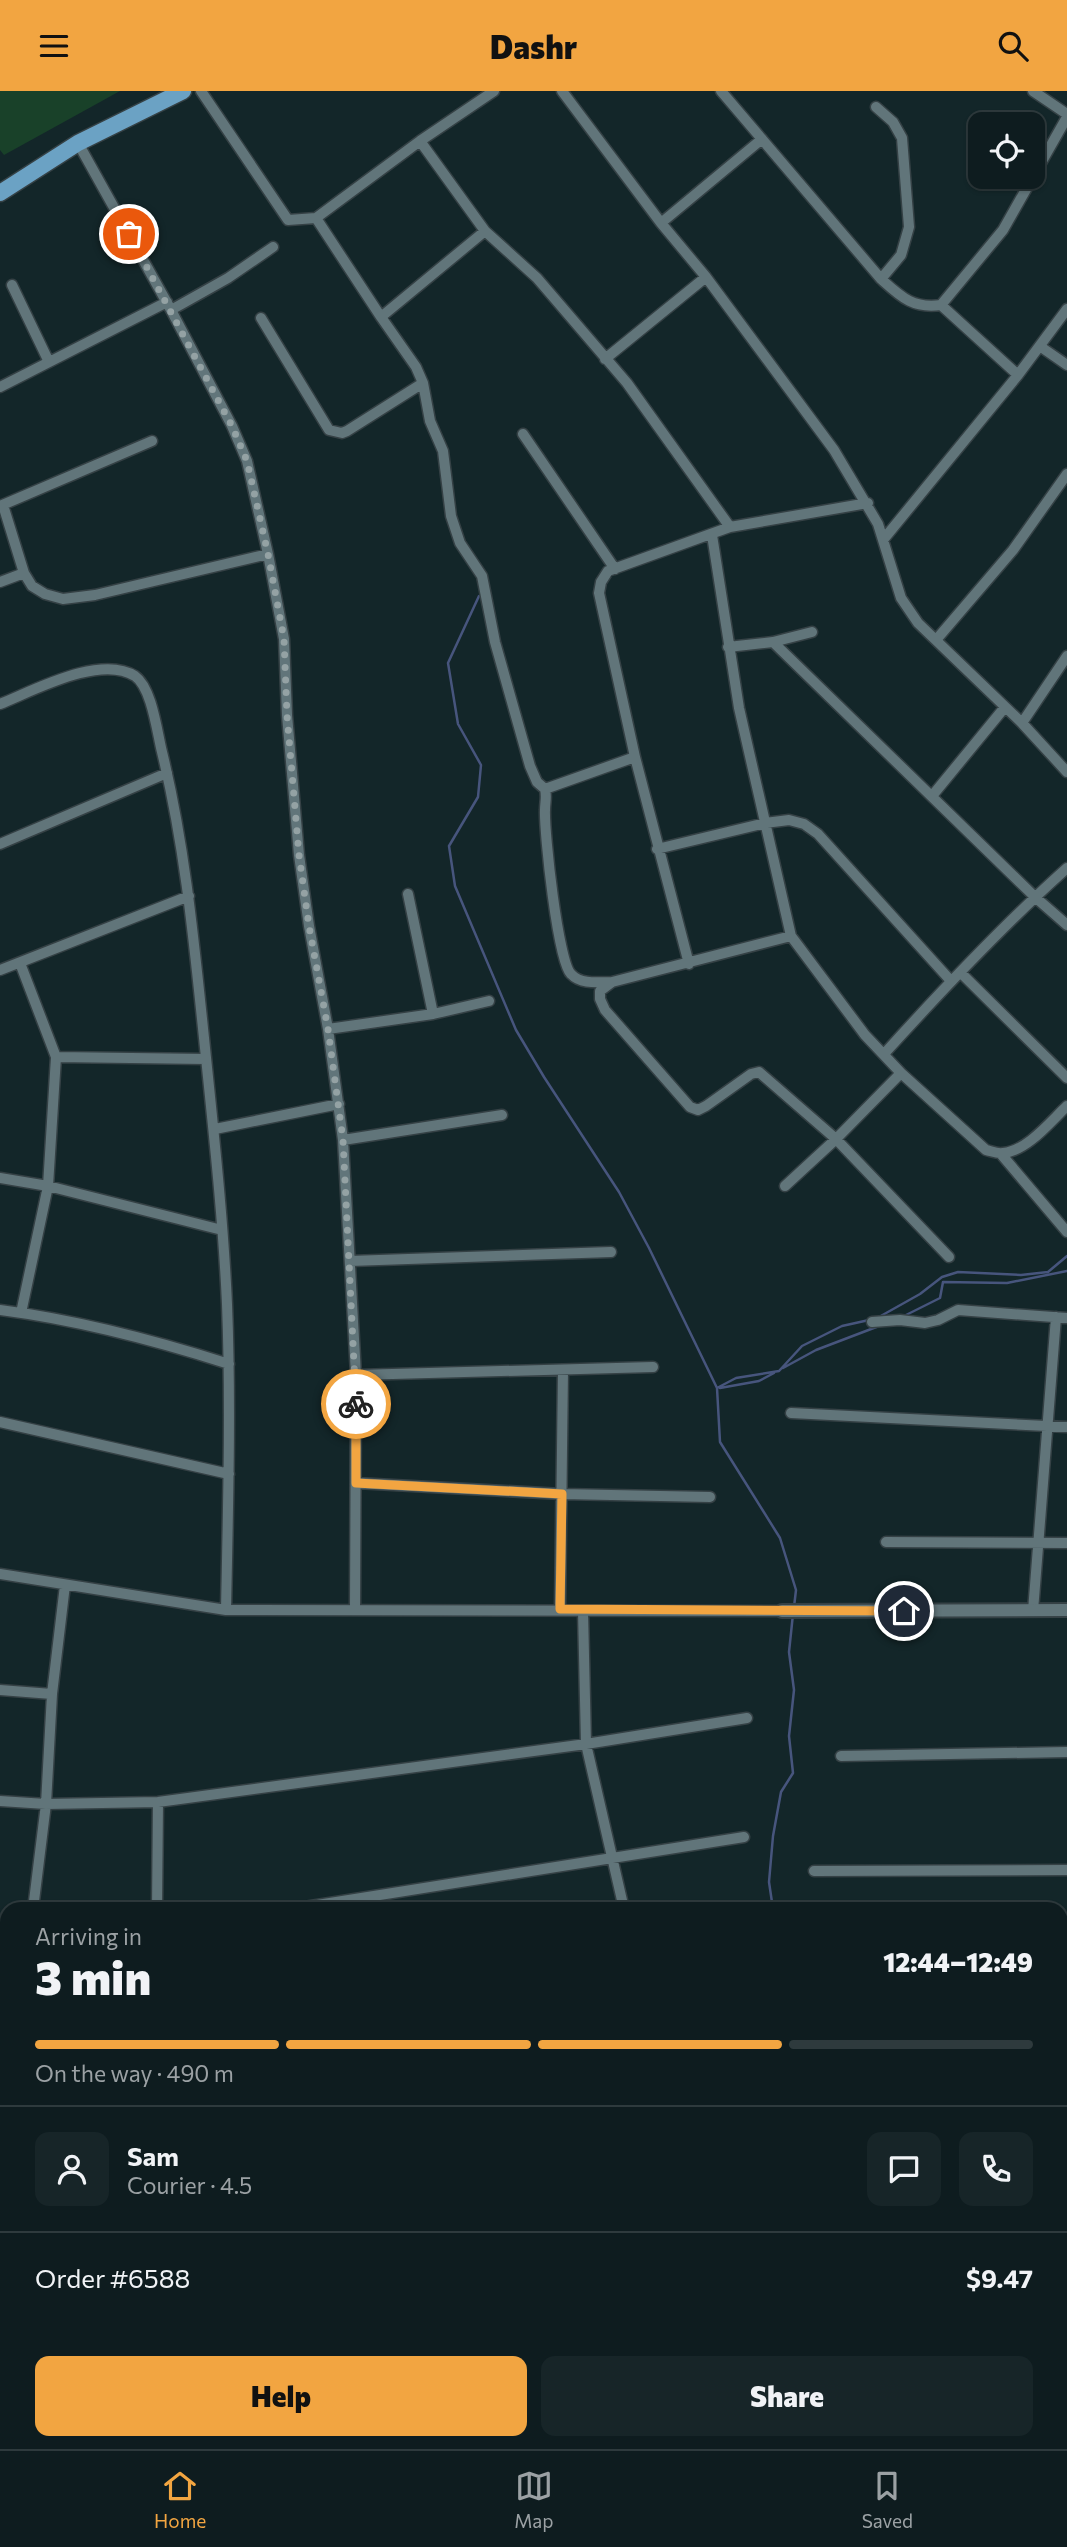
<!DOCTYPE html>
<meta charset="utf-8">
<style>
body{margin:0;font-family:Commissioner,sans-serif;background:#172528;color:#f1f3f6;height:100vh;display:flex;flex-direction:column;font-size:26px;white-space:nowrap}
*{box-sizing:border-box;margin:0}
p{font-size:23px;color:#9ba1a4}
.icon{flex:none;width:38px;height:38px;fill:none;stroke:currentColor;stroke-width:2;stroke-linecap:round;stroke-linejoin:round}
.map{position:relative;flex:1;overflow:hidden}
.details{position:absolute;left:0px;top:1811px;width:1068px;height:548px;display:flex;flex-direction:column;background:#0e1c1f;border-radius:21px 21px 0 0;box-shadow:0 2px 5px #0004,0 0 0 2px #2e3a3d}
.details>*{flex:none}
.fabs{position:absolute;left:968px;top:21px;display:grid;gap:14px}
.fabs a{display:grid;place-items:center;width:77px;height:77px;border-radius:14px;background:#0e1c1f;box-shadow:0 2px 5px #0004,0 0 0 2px #2e3a3d;font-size:35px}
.pin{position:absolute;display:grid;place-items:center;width:60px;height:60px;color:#fff;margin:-30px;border:4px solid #fff;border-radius:50%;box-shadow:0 2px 7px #0007}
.courier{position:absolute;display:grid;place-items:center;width:70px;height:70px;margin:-35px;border:5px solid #f2a541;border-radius:50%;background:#fff;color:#222;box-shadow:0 2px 9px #0007}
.head em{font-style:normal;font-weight:800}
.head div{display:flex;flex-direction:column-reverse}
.head{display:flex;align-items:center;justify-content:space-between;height:119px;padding:0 35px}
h1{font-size:46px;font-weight:800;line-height:52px}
.bar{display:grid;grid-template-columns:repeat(4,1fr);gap:10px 7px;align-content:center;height:84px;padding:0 35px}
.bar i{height:9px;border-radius:5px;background:#2e3a3d}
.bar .current{background:#f2a541}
.bar p{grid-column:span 4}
.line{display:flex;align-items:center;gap:18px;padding:0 35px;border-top:2px solid #2e3a3d}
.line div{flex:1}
.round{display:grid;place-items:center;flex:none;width:74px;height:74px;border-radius:14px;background:#172528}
.action{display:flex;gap:14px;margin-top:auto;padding:14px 35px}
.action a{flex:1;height:80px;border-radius:14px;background:#f2a541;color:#111;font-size:28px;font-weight:800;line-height:80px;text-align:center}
.action a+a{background:#172528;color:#f1f3f6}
header{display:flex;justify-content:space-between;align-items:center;height:91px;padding:0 35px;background:#f2a541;color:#111;font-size:32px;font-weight:800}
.dock{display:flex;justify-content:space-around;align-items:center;height:98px;border-top:2px solid #2e3a3d;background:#0e1c1f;font-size:19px;color:#9ba1a4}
.dock a{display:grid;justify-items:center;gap:4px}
.dock .current{color:#f2a541}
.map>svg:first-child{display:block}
.green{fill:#194129}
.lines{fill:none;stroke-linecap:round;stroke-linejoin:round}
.stream{stroke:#47557d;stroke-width:2.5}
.minor-casing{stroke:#354145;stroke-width:13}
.tertiary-casing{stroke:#354145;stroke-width:16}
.primary-casing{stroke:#354145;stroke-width:19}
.minor{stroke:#61757a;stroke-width:10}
.tertiary{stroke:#61757a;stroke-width:12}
.primary{stroke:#6ba2c4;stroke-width:16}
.done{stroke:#94a2a4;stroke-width:7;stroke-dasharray:0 12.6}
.route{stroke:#f2a541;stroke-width:9}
</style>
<header><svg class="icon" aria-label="menu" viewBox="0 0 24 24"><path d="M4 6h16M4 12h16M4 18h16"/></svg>Dashr<svg class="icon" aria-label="search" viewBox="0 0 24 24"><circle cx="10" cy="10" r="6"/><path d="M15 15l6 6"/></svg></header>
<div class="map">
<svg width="1067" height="2358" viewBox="0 0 1067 2358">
<rect width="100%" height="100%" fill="#132629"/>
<path class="green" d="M0,0H120L4,64L0,59Z"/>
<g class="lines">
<path class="stream" d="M479,505L448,572L458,633L481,674L478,706L449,755L455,795L516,939L544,986L619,1101L649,1157L717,1297L720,1351L780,1447L796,1499L794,1516
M879,1226L920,1203L942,1186L958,1181L1021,1184L1048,1181L1067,1165
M902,1226L940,1207L943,1191L1007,1192L1067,1180
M783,1277L816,1259L879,1235
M717,1297L736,1287L779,1280L802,1255L842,1235L869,1229
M720,1297L759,1290L774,1282
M773,1818L769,1791L773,1745L781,1701L793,1682L789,1645L794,1599L789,1561L793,1523
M1060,2235L1067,2234
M769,2358L770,2352"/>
<g class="minor-casing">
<path id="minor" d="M201,0L288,129L316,127L420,50L494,0
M562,0L661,132L706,186L834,359L878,433L901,507L918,532L1022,632L1067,681
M721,0L881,188C901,206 913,218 941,214L1003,139L1067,26
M1033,0L1067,23
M876,16L893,31L902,47L909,136L901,164L881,188
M420,50L485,140L537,187L627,292L730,436
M78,52L171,219L232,335L247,370L268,463L284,548L287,624L299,764L309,835L328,938L343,1049L356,1284L355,1519
M316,127L381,226L416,276L423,292L430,330L443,360L451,425L460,452L482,485L495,551L530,675L537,691L545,698
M661,132L762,48
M12,194L49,271
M941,214L1018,284
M171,219L228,187L273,156
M381,226L485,140
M261,227L329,339L342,342L347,340L423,292
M1041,256L1067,274
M605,268L706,186
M0,296L167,211
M523,343L615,478
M3,414L24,482L32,495L45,503L63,508L95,504L268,463
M0,415L152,350
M712,444L739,617L791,845L865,944L901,982L986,1059C991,1060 997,1063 1003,1062C1027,1060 1050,1031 1067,1015
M883,449L1018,284L1067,218
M0,491L24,482
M936,549L1013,459L1067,383
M773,551L1035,806L1067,834
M728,556L773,551L812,541
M0,613C33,600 100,563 135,585C152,597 157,641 162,661C185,755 194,851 204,947C213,1036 223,1124 227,1213C231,1315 228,1417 226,1519
M1022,632L1067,565
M635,666L545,698C547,706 545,711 545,719C544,741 558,871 571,883C581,894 599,891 612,891L791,845
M932,705L1005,616
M0,753L167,682
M657,758L765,732L789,729L804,733L818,743L951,890
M408,803L433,923
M20,872L56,966L48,1095L21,1222
M689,873L635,666L599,502L601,491L608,480L730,436L868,412
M0,879L189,805
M961,882L1067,987
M612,891L600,900V908L605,919L690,1016L698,1019L706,1015L751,983L759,981L836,1048L949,1166
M328,938L433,923L489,910
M884,963C942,899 1002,835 1067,777
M56,966L206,968
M215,1038L339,1013
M343,1049L502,1024
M1001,1063L1067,1141
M0,1087L48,1095L222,1139
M785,1095L836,1048L901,982
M350,1170L611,1161
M0,1219C78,1229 154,1249 229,1273
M872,1231L900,1229L925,1232L938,1229L958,1219L1067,1227
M356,1284L653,1276
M791,1322L1067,1336
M0,1331L229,1383
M356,1392L562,1403L710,1406
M886,1451L1067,1452
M0,1483L226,1519L782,1520
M560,1518L563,1279
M583,1520L586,1653L624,1818
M1033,1520L1056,1226
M0,1599L52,1603
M841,1665L1067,1661
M0,1710L46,1713L158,1711L586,1653L747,1627
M814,1780L1067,1779
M33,1818L46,1713L52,1603L65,1494
M157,1818L158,1711
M292,1818L744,1746
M0,1833L7,1834
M1060,1945L1067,1944
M0,1966L7,1967
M1060,2065L1067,2064
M0,2089L7,2090
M1060,2172L1067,2171
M1060,2277H1067
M4,2331L7,2114
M50,2352L67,2358
M33,2358L38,2352
M569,2358L571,2352"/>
</g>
<g class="tertiary-casing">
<path id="tertiary" d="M782,1520L1067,1519"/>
</g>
<g class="primary-casing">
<path id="primary" d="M0,102L78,52L183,0"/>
</g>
<use href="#minor" class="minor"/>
<use href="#tertiary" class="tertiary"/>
<use href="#primary" class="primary"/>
</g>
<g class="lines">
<path class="done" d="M129,143L232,335L247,370L268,463L284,548L287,624L299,764L309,835L328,938L343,1049L356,1313"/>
<path class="route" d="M356,1313V1392L562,1403L560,1518L904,1520"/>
</g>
</svg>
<div class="fabs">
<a><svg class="icon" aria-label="locate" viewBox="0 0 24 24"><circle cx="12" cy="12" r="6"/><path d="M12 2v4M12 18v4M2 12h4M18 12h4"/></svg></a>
</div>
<div class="pin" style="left:129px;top:143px;background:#ea580c"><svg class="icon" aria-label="bag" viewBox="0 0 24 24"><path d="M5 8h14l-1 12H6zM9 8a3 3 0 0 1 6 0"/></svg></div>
<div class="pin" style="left:904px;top:1520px;background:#1f2937"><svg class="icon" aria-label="home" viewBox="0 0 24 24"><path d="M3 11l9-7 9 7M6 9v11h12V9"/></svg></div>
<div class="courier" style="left:356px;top:1313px"><svg class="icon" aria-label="bike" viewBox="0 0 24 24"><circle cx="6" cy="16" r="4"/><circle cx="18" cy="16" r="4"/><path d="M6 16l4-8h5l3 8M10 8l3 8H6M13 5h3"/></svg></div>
<section class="details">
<div class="head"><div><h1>3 min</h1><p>Arriving in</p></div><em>12:44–12:49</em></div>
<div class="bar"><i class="current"></i><i class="current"></i><i class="current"></i><i></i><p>On the way · 490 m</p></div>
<div class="line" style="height:126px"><a class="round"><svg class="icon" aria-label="person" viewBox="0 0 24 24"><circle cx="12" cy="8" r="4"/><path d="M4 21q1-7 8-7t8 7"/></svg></a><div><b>Sam</b><p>Courier · 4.5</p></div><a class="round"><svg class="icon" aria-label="chat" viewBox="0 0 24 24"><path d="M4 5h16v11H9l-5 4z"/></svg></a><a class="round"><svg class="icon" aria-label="phone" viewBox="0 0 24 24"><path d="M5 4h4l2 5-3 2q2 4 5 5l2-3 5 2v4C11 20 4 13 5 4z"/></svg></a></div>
<div class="line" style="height:91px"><div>Order #6588</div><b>$9.47</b></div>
<div class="action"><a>Help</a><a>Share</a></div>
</section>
</div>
<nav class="dock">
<a class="current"><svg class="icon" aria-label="home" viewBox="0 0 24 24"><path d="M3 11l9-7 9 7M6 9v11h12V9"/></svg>Home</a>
<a><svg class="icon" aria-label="map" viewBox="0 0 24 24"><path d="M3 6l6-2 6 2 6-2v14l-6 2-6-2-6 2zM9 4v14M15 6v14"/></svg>Map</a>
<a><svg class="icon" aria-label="saved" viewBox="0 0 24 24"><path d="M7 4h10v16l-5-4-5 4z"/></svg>Saved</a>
</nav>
